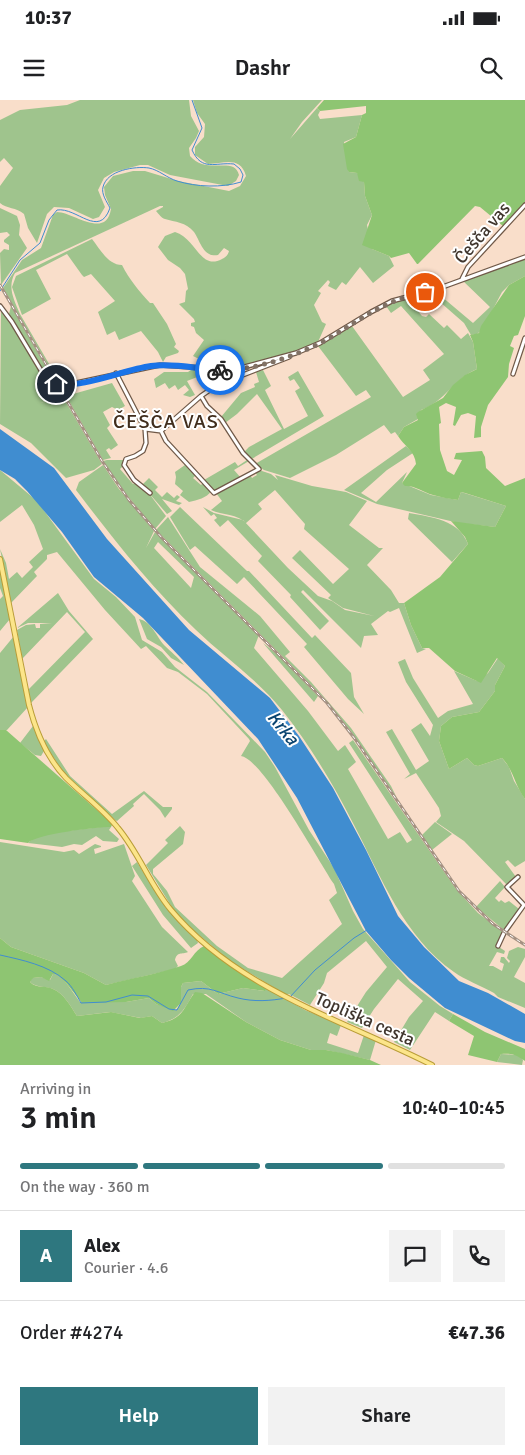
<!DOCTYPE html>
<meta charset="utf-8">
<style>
body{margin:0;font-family:Signika,sans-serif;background:#f2f2f2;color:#202124;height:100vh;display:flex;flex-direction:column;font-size:19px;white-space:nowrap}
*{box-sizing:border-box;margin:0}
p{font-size:16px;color:#757577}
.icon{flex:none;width:28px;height:28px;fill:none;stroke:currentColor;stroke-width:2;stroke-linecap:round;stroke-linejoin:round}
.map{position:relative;height:965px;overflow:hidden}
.side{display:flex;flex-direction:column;background:#fff;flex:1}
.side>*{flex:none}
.pin{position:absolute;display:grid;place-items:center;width:42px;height:42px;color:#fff;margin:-21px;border:2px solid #fff;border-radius:50%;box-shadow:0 1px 5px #0007}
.courier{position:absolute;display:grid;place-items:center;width:50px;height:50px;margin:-25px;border:4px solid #1a73e8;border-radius:50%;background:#fff;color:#222;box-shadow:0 1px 6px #0007}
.headline em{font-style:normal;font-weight:600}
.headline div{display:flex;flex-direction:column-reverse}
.headline{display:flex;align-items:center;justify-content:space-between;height:85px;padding:0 20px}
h1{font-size:32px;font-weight:600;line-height:38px}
.bar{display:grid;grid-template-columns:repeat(4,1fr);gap:8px 5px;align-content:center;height:60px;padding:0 20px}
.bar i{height:6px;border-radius:4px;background:#e0e0e0}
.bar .current{background:#2e777f}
.bar p{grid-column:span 4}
.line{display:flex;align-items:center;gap:12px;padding:0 20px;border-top:1px solid #e0e0e0}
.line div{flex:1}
.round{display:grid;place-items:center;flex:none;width:52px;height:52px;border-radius:0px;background:#f2f2f2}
.action{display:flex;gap:10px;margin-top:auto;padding:10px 20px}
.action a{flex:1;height:58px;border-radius:0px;background:#2e777f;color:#fff;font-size:20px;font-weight:600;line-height:58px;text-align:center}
.action a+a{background:#f2f2f2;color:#202124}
.status{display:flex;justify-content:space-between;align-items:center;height:35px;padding:0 25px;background:#fff;direction:ltr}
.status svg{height:14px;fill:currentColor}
header{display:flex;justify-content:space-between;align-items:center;height:65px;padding:0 20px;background:#fff;font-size:22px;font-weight:600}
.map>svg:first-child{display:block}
.green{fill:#9fc48d;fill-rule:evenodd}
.forest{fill:#8ec572}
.water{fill:#408dd0}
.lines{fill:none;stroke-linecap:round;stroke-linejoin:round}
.stream{stroke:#408dd0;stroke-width:1}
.minor-casing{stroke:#705948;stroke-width:5.5}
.major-casing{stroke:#b99d37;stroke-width:6}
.minor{stroke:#fff;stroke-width:3}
.major{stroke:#fce58a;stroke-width:4}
.rail-casing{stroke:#a49182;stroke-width:3}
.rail{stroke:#fff;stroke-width:1;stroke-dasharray:4;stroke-linecap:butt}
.done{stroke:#817165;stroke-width:5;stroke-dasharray:0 9}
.route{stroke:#1a73e8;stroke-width:6}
.labels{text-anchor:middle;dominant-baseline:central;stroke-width:4;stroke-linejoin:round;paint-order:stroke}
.street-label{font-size:18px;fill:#40362e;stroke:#fff}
.water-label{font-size:19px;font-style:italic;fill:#0a4470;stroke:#fff}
.quarter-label{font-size:20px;letter-spacing:1px;fill:#412d1c;stroke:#fff}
</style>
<div class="status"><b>10:37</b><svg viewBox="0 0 49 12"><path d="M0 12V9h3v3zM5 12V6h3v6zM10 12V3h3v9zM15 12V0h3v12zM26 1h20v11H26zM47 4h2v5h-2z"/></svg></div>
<header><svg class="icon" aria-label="menu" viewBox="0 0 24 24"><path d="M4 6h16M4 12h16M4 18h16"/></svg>Dashr<svg class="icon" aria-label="search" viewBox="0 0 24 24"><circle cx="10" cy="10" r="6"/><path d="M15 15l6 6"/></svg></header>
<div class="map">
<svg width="525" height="965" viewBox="0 0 525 965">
<rect width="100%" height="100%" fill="#f9deca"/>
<path class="green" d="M80,0H189L191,16L199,31L196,38L189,48L190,56C207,76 234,55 239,75L236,81L228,86L170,75L148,65H140L114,72L104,78L98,90L105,107L99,117L93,119L69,108L54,107L47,114L37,143L28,128L24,114C16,107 7,109 0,103V86L13,68L4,58L0,62V20L20,10L67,5Z
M193,0H322L302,22L290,39L317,8L320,11L318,15L320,19L362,15L356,37L344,42L349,72L357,73L364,82L365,96L372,115L367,125L372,149L389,156L394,166L373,183L360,167L346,185L342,182L336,190L328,186L330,182L328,180L318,191L321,193L314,205L322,222L326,224L318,242C286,258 246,269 211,268L214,261L199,259L193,256L204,240L196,233L194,227L191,226V223L195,222L194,219L179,204L185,202L186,191L188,189L185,174L180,168L168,160L158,147L165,136L175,132C196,138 200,171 222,159C226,157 228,155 229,151L224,148L218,155C203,158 200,140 194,132C186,122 175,122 165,119C161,118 159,114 156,111L163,107V106H160L15,173C7,187 14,200 20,214L59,281L58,282L3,188L22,160L41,148L53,115L57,112C73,112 106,140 111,109L105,95L104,87L113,76L133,71H145L178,81L229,91L240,86L246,76C240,55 223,64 208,64L195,55V47L204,37L205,24L197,13Z
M0,108L17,116L20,125L19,135L27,148L1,185L0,153L4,149L9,150V145L4,142V140L10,135L7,132L0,133Z
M92,139C100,149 108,165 122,165C129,179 139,191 150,203H153L167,224L176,244L174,247L179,251L178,253L166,257L163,262L158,252L141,231L119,240L115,231L107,235L98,212L115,201L91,174L84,177L82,175L67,154L36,170L51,199L22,215L12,187L16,176Z
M525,159V176L509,185L502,192L482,230L477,234L471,235L464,223L432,195L431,193L435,191L473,223L490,207L462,180Z
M407,198L422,216L426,217L429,214L444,228L447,225L461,239L468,233L473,242L477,269C453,279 446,301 421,310L418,319L404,327L398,336L395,332L391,334L384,325L336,355L290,378L264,370L255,364L371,297L366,290L356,296L318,246L352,226L403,297L430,280L423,270L444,254L401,206L391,213L386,206Z
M11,206L54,281L46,275L9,214Z
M1,210L11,222L48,284L45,285L44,290L49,300L40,303L63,297L102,364L94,370L66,378L31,343L0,324Z
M194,268L229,272L231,277L211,285L205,274L187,281L195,295L190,297L183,295L189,290L185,285L178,290L175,285L169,289L165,283L156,288L154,279L164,272H188Z
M263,270L271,286L265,290L284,329L308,316L295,291L300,288L294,279L290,281L288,277L298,271L324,316L250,360L244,352L249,347L282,329L257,294L237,314L225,323L221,317L241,293L255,287L254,284L259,282L256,272Z
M112,283L125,306L118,310L112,307L103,312L110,325L107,328L118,345L111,350L109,348L106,350L111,358L103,360L66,296Z
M406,346L413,353L387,370L361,393L376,402L407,372L402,383L431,395L458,400L461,392L506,406L495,427L459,423L377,404L344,390Z
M107,360H123V366L120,369L133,384L136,382L148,392L166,416L155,429L121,388L103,361Z
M247,360L249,361L234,370L241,378L215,391L204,380L235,362L238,366Z
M103,365L119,389L154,431L146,448L155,432L259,535L254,548L308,611L338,651L345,645L356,662L348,669L388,739L400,732L407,743L412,740L349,643L353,640L456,789L478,813L503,832L496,845L505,851L504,854L497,852L489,866H493L502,871L504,864L500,862L501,857H504L509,863L510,861L507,858L509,851L518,847L525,849V857L514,877L525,883V908L498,897L494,893C482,886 465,880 454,872C404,837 381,777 354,725C334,685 309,644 282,610C257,579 224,557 196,530C151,487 114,440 76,390L79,382ZM158,442L194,477L191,488L154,448Z
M185,365L196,375L193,378L201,385L204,382L211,391C207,398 197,400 189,402L180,395L183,391L175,384L176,377L175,372Z
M0,370L37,401L94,479L116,497L135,517L142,540L162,552L175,567L207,592L265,652L275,667L309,730L334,768L353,811L363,829L410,882L440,906L453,914L449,921L435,912L410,950L394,942L409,917L423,901L398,879L374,909L362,928L347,922L366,892L387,867L366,841L327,873L324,883L310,905L289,894L286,895L230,861L187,825L176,814L146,765L168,743L165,740L180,726L185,732L183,744L153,769V774L167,791L175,807L217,846L248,868L282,878L342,824L329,800L337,793L334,784C319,762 263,659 241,656L250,641L249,639L207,594L178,572L167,568L146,546L141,549L105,510L57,452L47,455V459L34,472L37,476L11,503L0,449L6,463L9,479L17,472L22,478L33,467L29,462L43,449L34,425L22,405L0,422Z
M259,370L271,374L278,380L275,375L312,386L346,392L367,401L349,425L379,448H383L367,465L391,490L399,503H404L411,525L422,548L426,549L417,553L399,508L390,512L388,511L371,524L378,535L364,536L361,548L303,490L301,492L329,521L320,530L290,497L291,495L258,461L262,456L228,420L220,427L214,420L217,418L214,414L211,416L203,407L214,413L243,420L288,468L318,496L332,501L345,510L374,516L343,508L328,498L331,495L292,458L300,450L333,484L349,469L304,429L305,424L275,390L258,404L262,409L246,423C238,414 222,415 211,410L222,401L216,393L250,375L252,378L257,375L255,372Z
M149,378L158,387L155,390L162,397L167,392L174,398L177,395L180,397L176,401L182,403L179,405L162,399L172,411L167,414L142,385Z
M180,407L247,471H249L312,538L315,535L351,573L354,597L364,614L348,599L304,547L307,544L244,477L237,484L195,446L190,450L170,417Z
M409,413C432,417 459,420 468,444L452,462L408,419Z
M168,417L200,467L260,516L290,552L285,556L311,582L351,628L391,686L397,698L350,630L325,599L156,430Z
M0,467L10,519L0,531V499L3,496L0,488Z
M58,493L69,511L93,539L31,603L28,590L85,532L67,512L22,559L17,530L26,525L35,524L36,528H40V524L52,523H28L17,528Z
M139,519C152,522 156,536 164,545C171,552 178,557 184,565L171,558L161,547L147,539Z
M14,536L28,607L7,630H0V553Z
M263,543L277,554L318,596L314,602Z
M498,558L505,566L495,585V591L479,612L452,617L441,626L439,641L449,669L467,658L474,665L478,666L502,658L509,667L514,681L525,699V761L515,767L508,760L505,762L516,777L507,785L464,741L436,722L441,716L439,708L416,673L404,679L410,674L386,632L392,629L416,670L429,661L411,630L421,623L430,636L433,625L406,582L398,562L405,559L413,578L438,618L448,611L473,604L454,571L477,581L488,573Z
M33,626L44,651L41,656L35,655L20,643Z
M46,639L70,676L112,714L144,691L163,707H172V709L165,718L160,710L144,694L133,704L134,706L117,721L115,720L64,673L43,642Z
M435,722L452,734L432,750L422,735Z
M100,727H111L109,730L119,739L117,742L103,741L96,736L82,745L74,744L62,747L28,743C38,731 83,730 100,727Z
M0,742L64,752L74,750L79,754L95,744L101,746V747L94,749L95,754L124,744L135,776L132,781L162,827L188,852C182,855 177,851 175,860L178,866L175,869L106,885L84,873L11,847L0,838Z
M137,762L166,808L197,840L198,843L191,848L163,815L132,766Z
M500,781L505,787L495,798L499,802L501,800L505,803L509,801L519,809L504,830L476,807Z
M57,873L67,884L80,902H126L149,898L156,904L176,910L181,903V887L183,883L201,881L218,894L243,888L264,891L266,888L305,910L341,925L337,936L330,933L327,943L358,953L364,935L376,940L370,960L326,950H311L280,940L246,922L206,894H193C185,909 179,919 162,923L152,916L141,918L110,912L77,916C71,907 64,893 53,889C45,886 37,888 30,882L32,878L41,877L50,880L53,874Z
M501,954L520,955L523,960L522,965L497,962Z"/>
<path class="forest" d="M324,0H525V102L503,126L480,107L475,106L418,164H417L409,153L391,158L389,156L362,145L372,115L365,96L364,82L359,81L357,73L349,72L347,69L343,44L356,37L362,15L366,13V6L320,11L317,8Z
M525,176V216L518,235L514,236L510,246L514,248L509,264L508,277L488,305L481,327V337L474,338L476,316L468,313L461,315L455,326L453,325L456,307L446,303L439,307L441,323L439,324L440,350L447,371L454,375L462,360L454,359L456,353L482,351L485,357L486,368L505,386L525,378V699C515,686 513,669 502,658L478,666L474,665L467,658L449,669L439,641L441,626L452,617L479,612L495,591V585L505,566L497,558L481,583L455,571L429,548H422L411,525L404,503L440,477L468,444L465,437L451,421L495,427L506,406L465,393L461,392L458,400C449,399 441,397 433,395C423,392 414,385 405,386L402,383L416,364C415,351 404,346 398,336L404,327L418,320L416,314L418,312L443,298L453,285L465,275L477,269L473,242L470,235L479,233L481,226L509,185Z
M0,630H6L106,718L112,725L111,727C96,727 36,734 28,743L0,739Z
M0,838L11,847L84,873L106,885C131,878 158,874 181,866C191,863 194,850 204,846L240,873L266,888L265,891L243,888L218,894L201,881L183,883L181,887V903L173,911L156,904L149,898L126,902L82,903L67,884L57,874H53L49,881L41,877L33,878L30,882C37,889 45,885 53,889C64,893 71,907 77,916L111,912L140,918L152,916L162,923C184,918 183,908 195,892L202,893L246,922L280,940L311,950H326L342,953L370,960L381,965H0Z
M453,914L485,932L525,949V961C516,955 513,953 501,954L497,962L468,955L474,936L449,921Z"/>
<path class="water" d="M0,329L54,368L107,439L189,530L270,598L299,636L333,688L366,750L398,816L424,847L459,881L488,893L525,914V943L515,941L445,908L409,878L391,860L366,831L297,698L258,639L143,518L94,477L62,432L27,391L15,379L0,370Z"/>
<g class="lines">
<path class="stream" d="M0,191L20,160L40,143L49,120L57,110C77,107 99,139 110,108C107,102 101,94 103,87C107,70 135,66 149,68C159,70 167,78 177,81C196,87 222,88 241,82L243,75L240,69L234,64C215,62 202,72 192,50L202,28L192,0
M0,855C22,860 48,865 66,881C72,886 77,896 81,903L106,902L132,895L148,896L169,909L177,910L188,890C211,885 217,893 238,898C254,902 270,901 286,898
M290,897L315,870L354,838L367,830"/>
<g class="minor-casing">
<path id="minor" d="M462,179L468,167L525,105
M0,206L12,222L45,277L54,284H71L160,265L233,270L296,253L320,243L371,212L392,201L437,189L525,157
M116,273L145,329L146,343L143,351L135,356L126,359L124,365L134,380L150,393
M513,274L525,238
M145,329L161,331L201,296L217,285L289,257
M161,331L166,341L214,393L259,369L243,353L221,319L207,306L201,296
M518,777L507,787L524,805
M498,846L504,833L524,805"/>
</g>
<g class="major-casing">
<path id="major" d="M0,459L29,605C36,632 46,657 66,678C83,695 103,709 118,728C139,753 150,785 171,810C238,890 343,920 432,965"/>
</g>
<use href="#minor" class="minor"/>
<use href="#major" class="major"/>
<g class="rail-casing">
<path id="rail" d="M0,185L102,361L129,400L162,438L327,603L355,639L459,791L493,824L525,845"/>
</g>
<use href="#rail" class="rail"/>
</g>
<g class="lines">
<path class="done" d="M220,270C255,271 303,254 333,236C363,217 389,199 425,192"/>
<path class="route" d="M56,284C83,288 123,270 151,266C175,263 197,269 220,270"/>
</g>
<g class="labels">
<g class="street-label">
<text transform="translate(482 133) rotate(-49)">Češča vas</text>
<text transform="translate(365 919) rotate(24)">Topliška cesta</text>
</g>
<g class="water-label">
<text transform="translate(283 628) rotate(51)">Krka</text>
</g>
<g class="quarter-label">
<text x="166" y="321">ČEŠČA VAS</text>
</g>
</g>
</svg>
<div class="pin" style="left:425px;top:192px;background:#ea580c"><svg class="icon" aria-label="bag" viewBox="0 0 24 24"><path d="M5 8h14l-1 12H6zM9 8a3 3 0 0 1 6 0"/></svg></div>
<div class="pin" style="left:56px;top:284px;background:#1f2937"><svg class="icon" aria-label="home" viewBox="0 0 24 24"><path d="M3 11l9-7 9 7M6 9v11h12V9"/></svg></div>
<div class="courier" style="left:220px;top:270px"><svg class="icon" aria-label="bike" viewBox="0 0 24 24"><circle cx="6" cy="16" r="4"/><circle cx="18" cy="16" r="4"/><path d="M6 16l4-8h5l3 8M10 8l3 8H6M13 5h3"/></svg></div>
</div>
<section class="side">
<div class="headline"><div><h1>3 min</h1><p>Arriving in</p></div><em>10:40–10:45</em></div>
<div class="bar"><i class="current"></i><i class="current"></i><i class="current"></i><i></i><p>On the way · 360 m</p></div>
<div class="line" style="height:90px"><b class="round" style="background:#2e777f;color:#fff">A</b><div><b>Alex</b><p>Courier · 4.6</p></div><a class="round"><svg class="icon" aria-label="chat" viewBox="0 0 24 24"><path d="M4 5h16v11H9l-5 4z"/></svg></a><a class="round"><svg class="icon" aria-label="phone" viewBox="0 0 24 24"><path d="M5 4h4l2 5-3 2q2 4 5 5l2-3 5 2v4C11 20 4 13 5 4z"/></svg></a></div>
<div class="line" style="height:65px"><div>Order #4274</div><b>€47.36</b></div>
<div class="action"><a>Help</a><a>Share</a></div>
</section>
